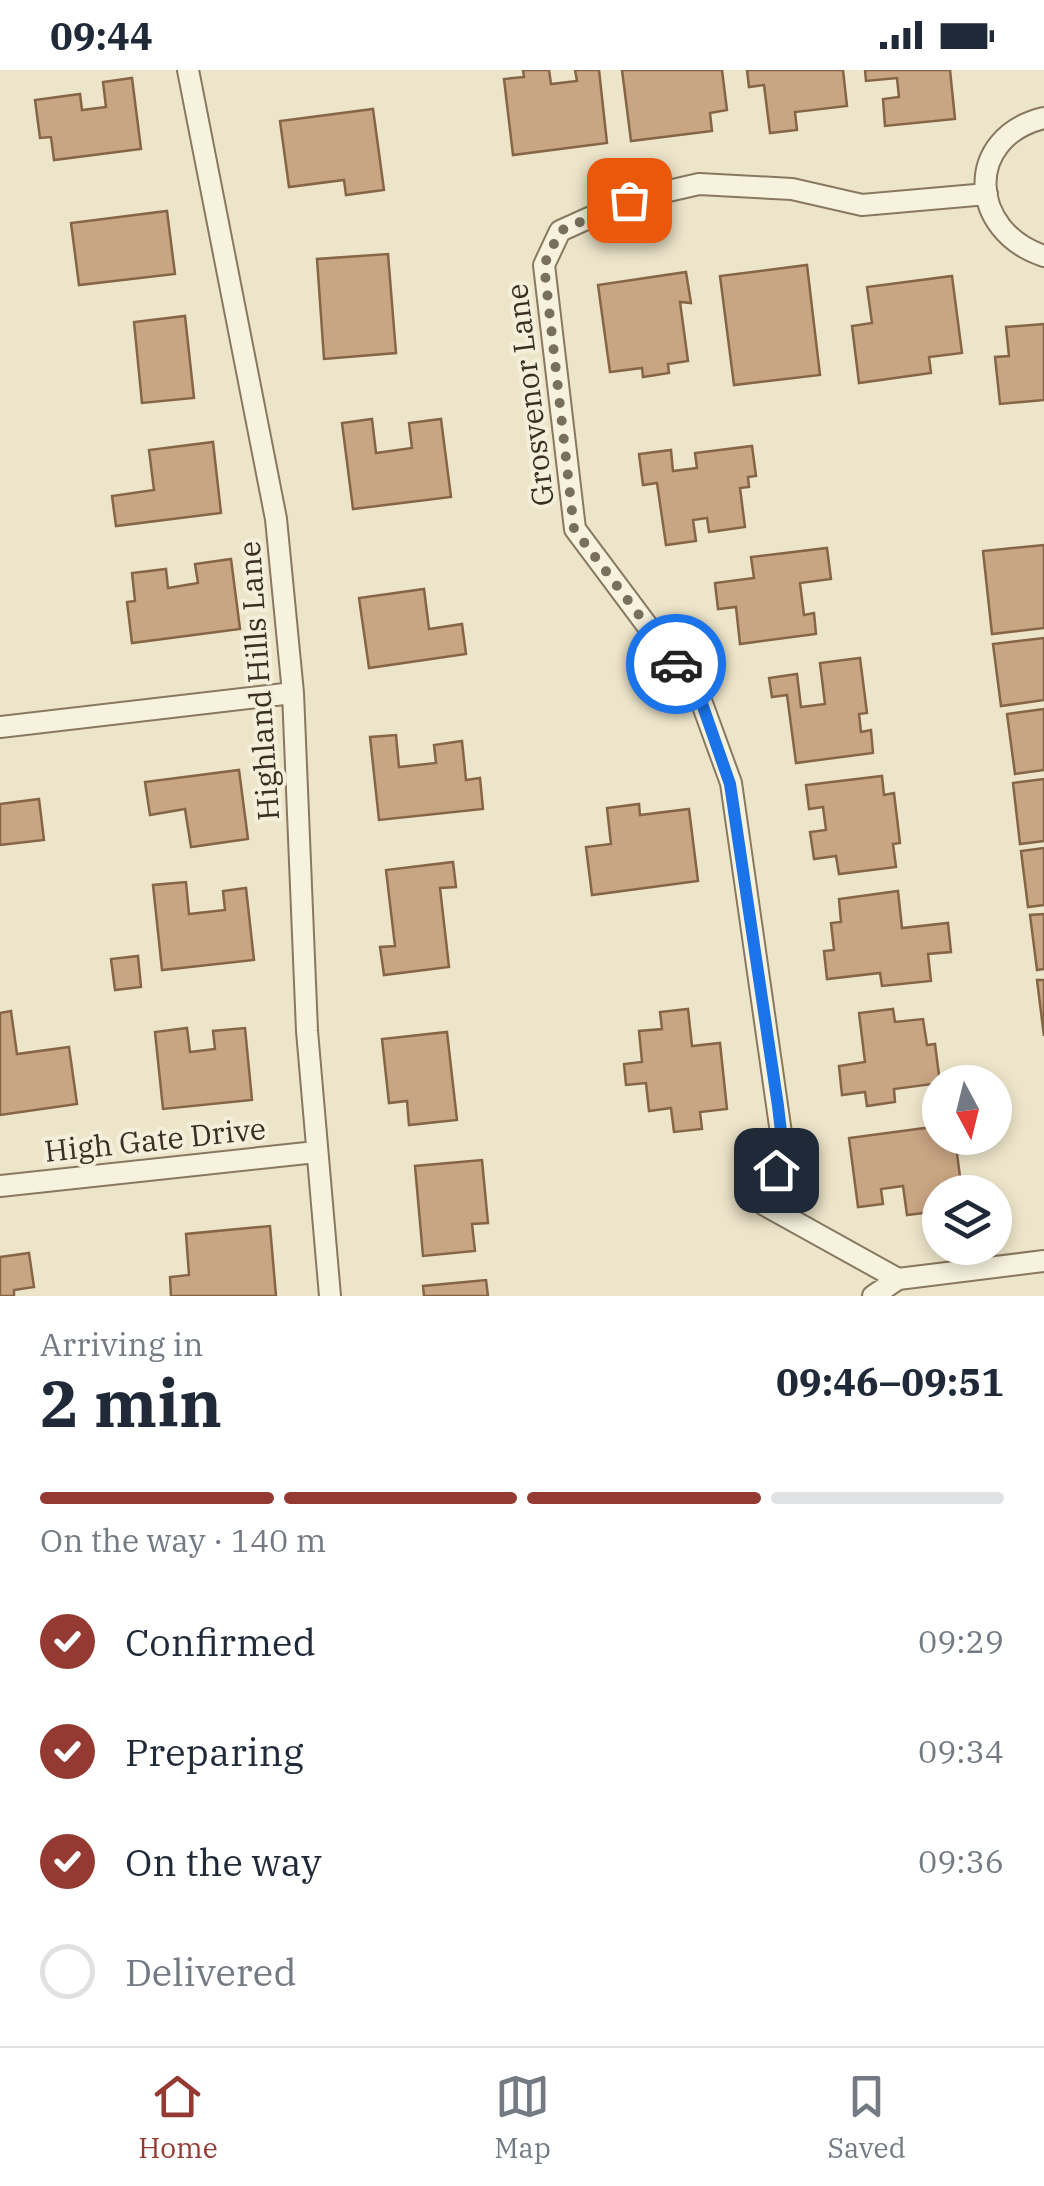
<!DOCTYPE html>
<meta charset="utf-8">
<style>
body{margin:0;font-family:"IBM Plex Serif",serif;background:#f2f2f3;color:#1f2937;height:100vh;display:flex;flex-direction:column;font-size:38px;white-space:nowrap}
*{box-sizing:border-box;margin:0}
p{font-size:32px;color:#747a83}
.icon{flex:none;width:55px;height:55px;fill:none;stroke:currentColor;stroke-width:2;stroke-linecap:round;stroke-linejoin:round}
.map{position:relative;height:1226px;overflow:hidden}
.side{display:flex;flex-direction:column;background:#fff;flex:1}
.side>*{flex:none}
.needle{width:65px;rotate:173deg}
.controls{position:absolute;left:922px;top:995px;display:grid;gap:20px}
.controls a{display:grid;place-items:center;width:90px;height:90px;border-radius:50%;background:#fff;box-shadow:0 5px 15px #0003;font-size:50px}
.pin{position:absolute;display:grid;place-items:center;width:85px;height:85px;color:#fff;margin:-42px;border-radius:20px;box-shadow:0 5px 15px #0006}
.courier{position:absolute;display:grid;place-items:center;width:100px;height:100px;margin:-50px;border:8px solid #1a73e8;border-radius:50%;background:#fff;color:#222;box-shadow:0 2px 12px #0007}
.head em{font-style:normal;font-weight:700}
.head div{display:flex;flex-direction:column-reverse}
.head{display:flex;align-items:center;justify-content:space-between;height:170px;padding:0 40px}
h1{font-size:65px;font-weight:700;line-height:75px}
.bar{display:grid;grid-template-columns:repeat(4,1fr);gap:15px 10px;align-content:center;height:120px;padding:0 40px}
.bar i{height:12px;border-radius:8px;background:#e0e1e3}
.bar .active{background:#943a33}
.bar p{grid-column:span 4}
ol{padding:0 40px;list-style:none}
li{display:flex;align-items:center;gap:30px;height:110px}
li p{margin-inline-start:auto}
li .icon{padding:10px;border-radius:50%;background:#943a33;color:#fff;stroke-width:4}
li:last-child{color:#747a83}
li i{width:55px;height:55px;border:5px solid #e0e1e3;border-radius:50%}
.status{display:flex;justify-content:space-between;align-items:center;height:70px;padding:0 50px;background:#fff;direction:ltr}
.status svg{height:28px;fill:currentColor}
.tabs{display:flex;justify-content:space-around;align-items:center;height:140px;border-top:2px solid #e0e1e3;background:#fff;font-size:28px;color:#747a83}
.tabs a{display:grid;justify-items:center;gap:5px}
.tabs .active{color:#943a33}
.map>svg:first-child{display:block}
.building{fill:#c8a583;stroke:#866547;stroke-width:2.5}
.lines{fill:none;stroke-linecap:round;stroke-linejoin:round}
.street-casing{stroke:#887860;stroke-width:24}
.street{stroke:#f7f2de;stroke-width:20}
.done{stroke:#796f5d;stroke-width:10;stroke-dasharray:0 18}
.route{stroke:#1a73e8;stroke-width:12}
.labels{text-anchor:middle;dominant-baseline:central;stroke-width:8;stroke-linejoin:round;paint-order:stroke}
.street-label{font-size:30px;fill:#3a2f22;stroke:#f4efda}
</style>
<div class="status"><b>09:44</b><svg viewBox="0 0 49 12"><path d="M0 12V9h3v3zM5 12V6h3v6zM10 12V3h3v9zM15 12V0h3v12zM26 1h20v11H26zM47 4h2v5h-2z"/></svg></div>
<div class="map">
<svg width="1044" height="1226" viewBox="0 0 1044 1226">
<rect width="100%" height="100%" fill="#ede5ca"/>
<path class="building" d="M523,0H549L551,14L577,11L575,0H599L607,73L513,85L504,9L524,7Z
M622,0H722L727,40L710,43L712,61L631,71Z
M747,0H843L847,36L795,42L797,60L770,63L764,15L749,17Z
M865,0H950L955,49L885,56L883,29L899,27L897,8L866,11Z
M132,8L141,79L54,90L51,67L40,68L35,30L80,24L82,40L106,37L103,12Z
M373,39L384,120L346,125L344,110L289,117L280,51Z
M167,141L175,204L79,215L71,153Z
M388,184L396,283L324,289L317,189Z
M807,195L820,305L734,315L720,206Z
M686,202L691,233L680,232L688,291L668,294L669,303L643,307L642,298L610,302L598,215Z
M952,206L962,283L929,287L931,303L859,313L852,256L872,253L867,217Z
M185,246L194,328L142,333L134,252Z
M1044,254V330L1000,334L995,287L1009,286L1006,257Z
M372,349L376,383L412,378L409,353L441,349L451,427L353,439L342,353Z
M213,372L221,443L116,456L112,426L154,420L149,380Z
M752,376L756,406L748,407L749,417L740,418L745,457L709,462L707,448L693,450L696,471L666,475L657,413L643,415L639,384L671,380L673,401L697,398L695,383Z
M1044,475V558L992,564L983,481Z
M827,478L831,509L800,513L804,545L814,543L816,564L740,574L736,537L718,539L715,513L754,508L751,487Z
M231,489L240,559L132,573L127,532L135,531L132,503L166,499L168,518L198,513L195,494Z
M424,519L429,559L462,554L466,584L369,598L359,528Z
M1044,568V630L1001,636L993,574Z
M860,588L867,643L859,644L861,662L871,660L873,683L796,693L787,625L772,627L769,608L797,604L801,637L825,634L820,593Z
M1044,639V700L1015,704L1007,644Z
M396,665L399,697L436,693L434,675L462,671L466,710L480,708L483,739L379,750L370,667Z
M239,700L248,769L191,777L185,739L150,745L145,712Z
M882,706L884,725L894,723L900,773L893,774L896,797L839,804L836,786L814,789L810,762L826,760L823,737L809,739L806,715Z
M1044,709V771L1020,774L1013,713Z
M39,729L44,770L0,775V734Z
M639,734L640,745L689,739L698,811L592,825L586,777L611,774L607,738Z
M1044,778V835L1028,837L1021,781Z
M453,792L456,817L440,818L449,897L384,905L380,877L395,876L386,800Z
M186,812L189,844L225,840L223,821L246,818L254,890L162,900L153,815Z
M898,821L902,858L948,853L951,882L928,884L931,911L882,916L880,903L827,909L824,881L834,880L831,853L841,852L839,829Z
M1044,844V899L1037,900L1030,845Z
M138,886L141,917L115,920L111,889Z
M1037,910H1044V966Z
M688,939L692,976L720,973L727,1039L700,1042L702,1059L674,1062L671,1038L649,1041L646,1013L626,1015L624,994L642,992L639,961L662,959L660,942Z
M893,939L895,952L923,949L927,975L935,974L940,1013L894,1019L895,1032L867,1036L865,1022L842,1025L839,996L865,992L859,943Z
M11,941L17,984L69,977L77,1034L0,1045V943Z
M187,958L190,982L215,979L213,961L245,958L252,1030L163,1039L155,962Z
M447,962L457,1050L409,1055L407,1031L389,1033L382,969Z
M940,1056V1068H955L962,1122H940V1141L907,1145L903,1116L881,1119L883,1134L858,1137L849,1068Z
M482,1090L488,1153L472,1154L475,1181L423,1186L415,1096Z
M270,1156L276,1226H171L170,1207L189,1205L186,1164Z
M29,1183L34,1217L14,1220V1226H0V1187Z
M486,1210L488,1226H424L423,1216Z"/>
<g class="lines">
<g class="street-casing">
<path id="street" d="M188,0L276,449L293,623L307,961L330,1226
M1044,48C964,67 968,161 1044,186
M0,657L293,623
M0,1116L316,1082
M898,1209L763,1134L777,1100L782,1070L731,713L699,625L575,459L544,195L560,161L629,130L699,114L792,119L862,135L987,124
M873,1226L898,1209L1044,1191"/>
</g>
<use href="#street" class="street"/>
</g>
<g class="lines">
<path class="done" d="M629,130L560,161L544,195L574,459L676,594"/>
<path class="route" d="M676,594L699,625L730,714L778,1036L782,1070L776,1100"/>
</g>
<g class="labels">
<g class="street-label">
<text transform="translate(529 325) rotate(-97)">Grosvenor Lane</text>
<text transform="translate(258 611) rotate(-94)">Highland Hills Lane</text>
<text transform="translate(155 1069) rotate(-6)">High Gate Drive</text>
</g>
</g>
</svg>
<div class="controls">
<a><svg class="needle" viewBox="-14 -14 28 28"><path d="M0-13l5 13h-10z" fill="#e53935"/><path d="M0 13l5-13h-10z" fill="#747a83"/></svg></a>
<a><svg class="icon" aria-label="layers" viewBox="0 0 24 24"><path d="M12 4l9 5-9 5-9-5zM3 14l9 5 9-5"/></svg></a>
</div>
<div class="pin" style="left:629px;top:130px;background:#ea580c"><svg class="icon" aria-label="bag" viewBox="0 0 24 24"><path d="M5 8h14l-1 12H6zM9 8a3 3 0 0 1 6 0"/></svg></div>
<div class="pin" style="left:776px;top:1100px;background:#1f2937"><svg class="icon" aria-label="home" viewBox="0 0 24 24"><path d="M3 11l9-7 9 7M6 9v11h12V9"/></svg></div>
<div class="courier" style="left:676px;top:594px"><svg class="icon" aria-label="car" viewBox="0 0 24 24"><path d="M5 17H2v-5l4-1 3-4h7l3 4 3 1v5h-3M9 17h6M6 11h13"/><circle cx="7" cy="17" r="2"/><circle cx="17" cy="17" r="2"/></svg></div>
</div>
<section class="side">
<div class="head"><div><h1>2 min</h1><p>Arriving in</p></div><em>09:46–09:51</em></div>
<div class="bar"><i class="active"></i><i class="active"></i><i class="active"></i><i></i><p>On the way · 140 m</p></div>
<ol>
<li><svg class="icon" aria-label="check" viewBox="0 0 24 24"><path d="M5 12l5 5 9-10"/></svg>Confirmed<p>09:29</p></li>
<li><svg class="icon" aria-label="check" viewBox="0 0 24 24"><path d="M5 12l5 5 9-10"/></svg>Preparing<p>09:34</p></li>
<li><svg class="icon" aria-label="check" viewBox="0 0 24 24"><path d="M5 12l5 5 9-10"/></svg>On the way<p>09:36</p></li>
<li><i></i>Delivered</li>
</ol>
</section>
<nav class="tabs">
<a class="active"><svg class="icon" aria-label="home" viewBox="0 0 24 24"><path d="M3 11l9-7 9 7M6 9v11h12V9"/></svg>Home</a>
<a><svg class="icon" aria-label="map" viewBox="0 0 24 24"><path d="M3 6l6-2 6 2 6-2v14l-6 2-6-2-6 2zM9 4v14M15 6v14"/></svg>Map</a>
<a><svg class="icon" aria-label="saved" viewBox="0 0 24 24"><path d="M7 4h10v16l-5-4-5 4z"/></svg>Saved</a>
</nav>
